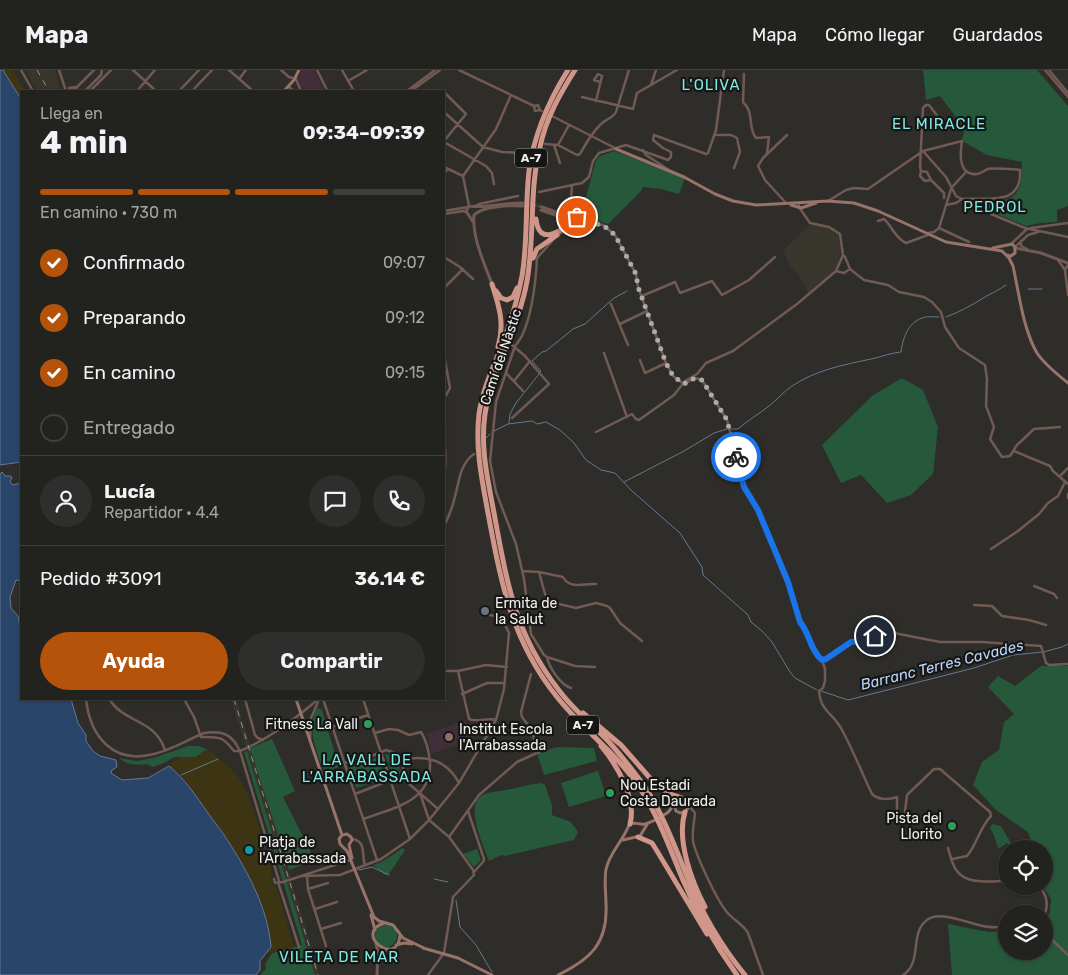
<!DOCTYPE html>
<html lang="es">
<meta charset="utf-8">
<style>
body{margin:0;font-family:Rubik,sans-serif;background:#2e2f2c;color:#f1f3f6;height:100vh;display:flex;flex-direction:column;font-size:19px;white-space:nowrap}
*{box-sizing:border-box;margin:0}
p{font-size:16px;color:#a2a4a4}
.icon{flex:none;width:28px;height:28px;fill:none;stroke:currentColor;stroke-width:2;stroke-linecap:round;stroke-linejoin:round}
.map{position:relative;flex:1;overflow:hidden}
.side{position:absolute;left:20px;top:20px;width:425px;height:610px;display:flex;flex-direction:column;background:#22221f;border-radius:0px;box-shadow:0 1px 4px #0004,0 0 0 1px #3f3f3d}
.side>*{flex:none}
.tools{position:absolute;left:998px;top:770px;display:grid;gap:10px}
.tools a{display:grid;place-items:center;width:55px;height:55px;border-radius:50%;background:#22221f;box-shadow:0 1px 4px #0004,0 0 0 1px #3f3f3d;font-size:25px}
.pin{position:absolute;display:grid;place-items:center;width:42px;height:42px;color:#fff;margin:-21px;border:2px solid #fff;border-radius:50%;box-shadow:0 1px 5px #0007}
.courier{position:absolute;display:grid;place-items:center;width:50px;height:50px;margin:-25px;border:4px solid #1a73e8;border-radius:50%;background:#fff;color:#222;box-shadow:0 1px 6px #0007}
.headline em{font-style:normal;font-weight:700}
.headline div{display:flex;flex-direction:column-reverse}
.headline{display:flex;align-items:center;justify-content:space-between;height:85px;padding:0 20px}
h1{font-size:32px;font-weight:700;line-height:38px}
.bar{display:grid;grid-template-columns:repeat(4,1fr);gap:8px 5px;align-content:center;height:60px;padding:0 20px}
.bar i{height:6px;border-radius:4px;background:#3f3f3d}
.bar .selected{background:#b45309}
.bar p{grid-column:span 4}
.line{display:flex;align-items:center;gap:12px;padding:0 20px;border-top:1px solid #3f3f3d}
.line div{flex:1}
.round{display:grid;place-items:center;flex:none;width:52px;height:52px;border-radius:26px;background:#2e2f2c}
ol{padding:0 20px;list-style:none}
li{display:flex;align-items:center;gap:15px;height:55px}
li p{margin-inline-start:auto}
li .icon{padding:5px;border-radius:50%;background:#b45309;color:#fff;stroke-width:4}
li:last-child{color:#a2a4a4}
li i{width:28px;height:28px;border:2px solid #3f3f3d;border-radius:50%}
.primary-button{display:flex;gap:10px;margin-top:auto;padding:10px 20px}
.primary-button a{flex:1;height:58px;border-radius:30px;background:#b45309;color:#fff;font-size:20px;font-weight:700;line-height:58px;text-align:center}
.primary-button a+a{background:#2e2f2c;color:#f1f3f6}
header{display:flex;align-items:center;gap:30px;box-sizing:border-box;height:70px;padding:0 25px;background:#22221f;border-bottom:1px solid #3f3f3d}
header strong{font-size:24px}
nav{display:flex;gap:28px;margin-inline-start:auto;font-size:18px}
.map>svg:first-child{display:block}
.built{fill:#38362c}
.education{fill:#402f39}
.green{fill:#26583c}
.sand{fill:#3d3414}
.water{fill:#29456a;stroke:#657891}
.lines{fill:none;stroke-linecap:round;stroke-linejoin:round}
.stream{stroke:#657891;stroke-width:1}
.tertiary-tunnel{stroke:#4b4a46;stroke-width:3;stroke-dasharray:3 1.5;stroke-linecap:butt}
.minor{stroke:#725a54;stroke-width:2.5}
.tertiary{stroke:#725a54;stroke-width:3}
.secondary{stroke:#98736a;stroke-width:3}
.motorway{stroke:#d09689;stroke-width:5}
.rail{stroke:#949390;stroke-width:1;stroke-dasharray:6 6;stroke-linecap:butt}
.done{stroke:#acaca8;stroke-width:5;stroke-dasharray:0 9}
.route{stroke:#1a73e8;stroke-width:6}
.worship-dot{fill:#6b7280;stroke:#161614;stroke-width:2}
.leisure-dot{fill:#2e9e5b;stroke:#161614;stroke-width:2}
.education-dot{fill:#8d6e63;stroke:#161614;stroke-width:2}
.culture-dot{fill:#0f9aa8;stroke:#161614;stroke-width:2}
.labels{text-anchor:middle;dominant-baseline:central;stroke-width:4.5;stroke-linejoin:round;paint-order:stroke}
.shield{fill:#161614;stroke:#afafac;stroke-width:1}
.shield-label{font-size:12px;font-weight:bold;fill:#f0f0ed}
.street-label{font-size:14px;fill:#f0f0ed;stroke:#161614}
.poi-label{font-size:14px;fill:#f0f0ed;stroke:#161614;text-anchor:start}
.neighbourhood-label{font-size:15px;letter-spacing:1px;fill:#80ebe6;stroke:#161614}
.water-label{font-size:15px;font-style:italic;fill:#b8d4fb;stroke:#161614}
</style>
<header>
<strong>Mapa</strong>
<nav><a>Mapa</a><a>Cómo llegar</a><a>Guardados</a></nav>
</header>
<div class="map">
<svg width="1068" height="905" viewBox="0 0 1068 905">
<rect width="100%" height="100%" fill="#2e2d29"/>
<path class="built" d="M25,0H55L61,21H37Z
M811,154L826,157L838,164L841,183L836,199L808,223L800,208L789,194L783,180Z
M231,629H236L320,905H315Z"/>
<path class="education" d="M302,0H314L324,21H303L298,8Z
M465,650L472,670L433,683H431L427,664Z"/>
<path class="green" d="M923,0H1037L1068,36V136L1057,140V152L1041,153L1026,156L992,142L991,137L992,133C997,131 1003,131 1008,129C1023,123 1021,106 1022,92L987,85L964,72L962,69L965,59L940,26L926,30Z
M614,81L685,108L679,124L661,119L643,117L641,121L608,154L581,146L596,90L600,86Z
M902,308L923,320L938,357L933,404L911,425L887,433L861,405L841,413L822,375L872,326Z
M1041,596H1068V905H952L948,854L988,862L1006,861V881H1044V852L1050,843L1051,829L1043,816L1044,779H1034L1028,762L996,740L973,715L982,692L999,680L1004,652L1014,644L988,617L998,606L1015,616Z
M317,638L322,640L339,697L324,702C317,682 306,659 317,638Z
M272,669L295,721L283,727L315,790L289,800L250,678Z
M188,676H198L207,679L196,687H174L166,692L153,697L147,694C136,695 129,696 119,688L137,691L153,688Z
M557,677L594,678L597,691L544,705L537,683Z
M247,681L315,905H260L266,899L265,894L272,883L302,875L244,682Z
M385,684L394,685L400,690L399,701L393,707Z
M379,687L386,708L356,718L349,696Z
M598,701L606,726L569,737L561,713Z
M541,713L545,715L552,735V745L571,752L578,762L574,770L505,786L501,785L489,791C484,777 465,738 481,726C489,721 502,721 511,719C521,717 531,714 541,713Z
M992,754L1001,756L1011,773L1009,775L1007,773L998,779L994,765L990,758Z
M403,778L405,780L389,804L385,805L373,795L383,791Z
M477,779L481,790L474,797L463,784Z
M375 866a11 11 0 1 1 22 0a11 11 0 1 1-22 0Z"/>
<path class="sand" d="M3,0H13L25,21H21V29Z
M207,679C218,688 231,696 238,707C255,733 261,766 270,795C273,805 269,811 277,819L294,877L266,884L271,877L270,865L260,831L254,816L228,770L181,705L169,696L174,691L178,690L180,687H196Z"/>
<path class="water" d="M0,0H3L21,29V392L0,395Z
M2,402L5,406H11L12,408L10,411L12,415L21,413V511L16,510L10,527L11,538L18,546L21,564V629H71L78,653L86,665V671L93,681L100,686L116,690L117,697L112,700L111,703L122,710L148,708L169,696C185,709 196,726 208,743C214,752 222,761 228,771C248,802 268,839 271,877L260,891V900L256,905H0V404Z"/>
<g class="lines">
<path class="stream" d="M1028,219H1042
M946,247C960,242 972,235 985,227C992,223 999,220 1006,215
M540,302L541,301L532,291L542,282L546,281L573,259L585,254L614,228L627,221
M509,353L510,344L516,333L539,304
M731,359H738C748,350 759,344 769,336C777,330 783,322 792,316C816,300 843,295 871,289C881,287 890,283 901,282C903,268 907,254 922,248C926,246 934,247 939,247
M494,361L508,354L532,351L537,354L546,352L560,360L574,373L586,390L601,400L615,403L632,421L680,463L702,497L703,505L748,545L751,552L763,562L772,572L790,602L795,608L817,620
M485,369L490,364
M624,412L684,381L714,363L727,359
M821,621L848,630L974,598L1013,585L1043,582L1062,577L1068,574
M181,705L218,689
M359,800L372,797L389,805
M434,809L448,812
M456,830L460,857L476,875L492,902"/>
<path class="tertiary-tunnel" d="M525,133L542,137"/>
<path class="minor" d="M21,0L33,21
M59,0L66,21
M133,0L156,21
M229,0L253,21
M281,0L289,7L296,9L301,21
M317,0L327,20
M342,0L354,21
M459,0L534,36L538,35L540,40
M1045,0L1068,27
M1049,0L1068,23
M744,4L743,32C755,43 747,57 756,68L769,67L767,83
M239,9L246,0
M348,11L367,0
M651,15L656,0
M289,17L294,21
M69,18L76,17
M73,21L94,0
M85,21L101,5L102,0
M90,21L111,0
M137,21L155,0
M179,21L199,0
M192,21L212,0
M407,21L435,0
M411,21L440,0
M444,22L466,44L444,71
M582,27L633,39L637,23L677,0
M596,31L602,6L598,4L594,10L600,12
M534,36L535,41L540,40L542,41
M444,42L483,77L502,82L524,83
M552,46L615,78
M939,48L929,35H926L923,38L920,97L921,101L927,102L931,110L944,123V128
M654,65L706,84L708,83L716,60L724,0
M715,65H731L737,68L740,82L734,98
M444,72L486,96L492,103L494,114
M545,74L558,75L569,55
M554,75L560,93
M558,75L577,85L580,84C586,73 591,64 600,55C605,49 612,49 616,42L629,0
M643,80L646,85L672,102
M444,97L463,106
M921,101L920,106L925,111L931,110
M444,105L447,99
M463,106L496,59L511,25
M463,106L469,136
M572,116L571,128L574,147
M953,116L966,102
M539,122L582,113L589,107L593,91L599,83L626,75L668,90L671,87V82L663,78L653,70L654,65
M988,129L991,144L1025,158L1068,167
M828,131L846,120L854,118L868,119L923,81L962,71C960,83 958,106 977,104C981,104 984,100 988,99C991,98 1017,99 1020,100C1022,137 988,127 962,129L956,126L946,107L923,81
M786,133L765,110L758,96L763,88L787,65
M799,133V137L810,153L829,157L840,164L843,185L845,187L850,199L864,210L888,215L899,222L924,227L932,232L941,242L945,257L959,278L985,295L987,309L986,336L994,357L990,369L1002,387L1010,386L1017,375L1034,359L1060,357
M946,135L956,133L962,129
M475,136L479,134L518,126
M444,141L468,137
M444,144L463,141L466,142
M878,151L884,149C892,156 895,168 906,173L928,165
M581,155L588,153L603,155L615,165L636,204L638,217L666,293L673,306L684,314L695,308L702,310L727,350L744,417L758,440L788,511L800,552L808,565L813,580L822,590L825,599V611L823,618L819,621C821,643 833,642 842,660C853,680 862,703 872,724C878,730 889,730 897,727V748L899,752L904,750L907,725L934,699H940L990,742L991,746C980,757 977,774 967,786L952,789
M939,158L969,172
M1031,158L1068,153
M928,163L934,162L939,158L951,119
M554,169L537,188C536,211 531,259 515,276L496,332L490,391L496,422L516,474L524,509L531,564L544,585L547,587L575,596L595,597
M1021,171V176L1027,179
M1012,173L1027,159
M1015,177L1028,165L1038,162
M444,187L460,197L473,209
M1058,190L1065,200L1068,225
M1065,200L1068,195
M836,201L844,203L850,199
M444,218L463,199
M642,226L675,212L680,223L712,211L722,225L749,210L775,187
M611,234L628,275
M620,254L647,241
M512,275L525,286L549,314L512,348
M604,283L627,347
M444,285L450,318L444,329
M640,290L645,303L666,293
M506,303L523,321
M514,311L530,291
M444,347C446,359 444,369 445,379C446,390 445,400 444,411
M596,362L632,344L636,349L639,350L674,325L685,311L697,304L706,293L733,281L797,234L836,201L843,185
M1014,381L1050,396L1053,401L1068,414
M1060,406L1068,398
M1068,424V428
M444,456C448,448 452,439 454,430C459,415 459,394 474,384
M991,479L1018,461L1039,444L1048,433L1058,426L1065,412
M522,501L539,502L545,524L551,532L576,538L596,533L607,536L610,538L620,553L642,571
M539,502L563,507C570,520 584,513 596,514
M1034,516L1054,524L1057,528
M974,535L992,536L1002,546L1029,550L1046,555
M547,587C549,598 561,615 571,618
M822,590L833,585L851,572L872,568L884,561L940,572H982L1041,576L1046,593L1049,595L1068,594
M444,601H458L486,595L507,597
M458,601L469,649C478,653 487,647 496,650
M531,604L521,642L522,647L531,659L538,682
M462,624L487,613H505
M86,629C90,666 113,695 154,684C171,680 187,670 204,663C222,660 232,664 240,681L279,811
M109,629C125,654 154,648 165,680
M184,629L194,647L201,667C220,667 222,666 234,681H239
M245,629L255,665L258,668L263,670
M323,629L377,790
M363,629L410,769
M332,657L368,645
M310,669L311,648L318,632
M240,681C270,668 291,652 316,631
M403,690C426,684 448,691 459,713
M344,693L359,689L367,688L386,680L398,684L403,690V699L396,708L355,724
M400,706L438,739
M420,723L429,750
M689,736L695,743C694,753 692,761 693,771C696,786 716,828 726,841C733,850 743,854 748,863L763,905
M468,741L484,789L483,792L474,802
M363,749C393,738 432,732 430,692C429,682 426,670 421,662L409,665L398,660L389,659L375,663
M449,767L479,725L517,692L539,682
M352,769C367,771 361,785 365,795
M948,778C950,785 952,795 957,801C967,815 991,811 1006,811
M302,806L340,805L381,789L410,769L429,750L459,713L496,650L504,619L509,563C504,551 496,543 483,545
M307,807L308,819L326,876
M274,809L275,813L283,812L350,790
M278,812L299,877
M1039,816C1047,825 1049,835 1044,846
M308,819L328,813
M315,839L337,832
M321,859L341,853
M1044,862L1068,885
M428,905L444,883L453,827L474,805L473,800L449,767L429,750
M903,905C923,892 909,863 927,850C939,840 968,853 983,856C991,858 998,857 1006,857"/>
<path class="tertiary" d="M542,137L573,148
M541,140L572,151
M474,145C472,167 484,193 492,214
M474,145C483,136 511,135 523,136
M573,148L577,147L581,149V153L578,156
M473,152L466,141L469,136C487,139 505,132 523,133
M558,165L568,158L578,156
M1015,178L1041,183L1068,193
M376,874L378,882L377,905
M379,889L383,882L388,879"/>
<path class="secondary" d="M284,21L294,10L299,0
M616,79L684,107L715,124L733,131L756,135L828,131L854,133L878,141L946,172L1002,181L1009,188L1013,196C1019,223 1023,259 1037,283C1045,295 1057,304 1068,313
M791,135L801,138L816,133
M993,178L1012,174L1015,177V183L1011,186L1007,185
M296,629L342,765
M342,765L339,769L340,774L347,781L374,847L379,851L393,855L403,868L424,878
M342,765L347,764L351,767L352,770L349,775
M623,770L640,766L648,753
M349,775L352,788
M371,845L375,860
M384,853C352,864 399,899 400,864
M396,875L404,873L412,874
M423,878L458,888L492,905
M558,905C591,889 608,873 606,834C606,823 604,811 606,799C610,782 623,771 629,755C635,751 638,755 645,754C652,752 661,747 667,743C675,737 675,722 687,731L689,737L685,742L680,743L676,741L674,734"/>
<path class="motorway" d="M568,0C548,32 534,64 529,101C525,136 528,171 522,206C518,226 513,245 506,264C497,290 483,316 479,344C475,378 482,410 488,443C501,512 511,570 557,627C583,660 618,684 641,720C659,748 670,779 683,810C697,843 716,876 737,905
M575,0C560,24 546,48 540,77C529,120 535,166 527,211C519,257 492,298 485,344C480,378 488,410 494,443C507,512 514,562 558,619C573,640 593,655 610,673C623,688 636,704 647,720C664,747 675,777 687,806C701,841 721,876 745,905
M536,149C539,176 559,162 572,153
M533,188L537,179L557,165
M492,214C499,236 505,254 498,277
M496,221L501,228L507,230L513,227L517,218
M583,643L621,675L657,716L668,723L682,728
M601,676C617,695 637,729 630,754
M685,742C676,770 692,812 705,837
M638,767L652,773L657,781L707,864"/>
<path class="rail" d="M37,0L49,21
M234,629L318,905"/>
</g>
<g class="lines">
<path class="done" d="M577,147L582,150L581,154L588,153L603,155L615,165L636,204L638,217L666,293L673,306L684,314L695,308L702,310L727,350L736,387"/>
<path class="route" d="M736,387L744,417L758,440L788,512L800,552C810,564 810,580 822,590L826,589L851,572L868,570L875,566"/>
</g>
<circle class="worship-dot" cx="485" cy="541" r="5"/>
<g class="leisure-dot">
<circle cx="368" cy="654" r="5"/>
<circle cx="610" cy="723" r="5"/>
<circle cx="952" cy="756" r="5"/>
</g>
<circle class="education-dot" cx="449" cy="667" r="5"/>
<circle class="culture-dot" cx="249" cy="780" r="5"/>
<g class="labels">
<g class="shield">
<rect x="515" y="78.5" width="32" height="19" rx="4"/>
<rect x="567" y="645.5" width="32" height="19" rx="4"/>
</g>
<g class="shield-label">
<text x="531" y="88">A-7</text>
<text x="583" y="655">A-7</text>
</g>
<g class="street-label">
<text transform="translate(501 287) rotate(-71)">Camí del Nàstic</text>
</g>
<g class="poi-label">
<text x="495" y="533">Ermita de<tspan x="495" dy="16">la Salut</tspan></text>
<text x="358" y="654" text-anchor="end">Fitness La Vall</text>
<text x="459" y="659">Institut Escola<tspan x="459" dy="16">l'Arrabassada</tspan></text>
<text x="620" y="715">Nou Estadi<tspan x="620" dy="16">Costa Daurada</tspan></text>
<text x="942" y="748" text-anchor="end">Pista del<tspan x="942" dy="16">Llorito</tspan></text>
<text x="259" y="772">Platja de<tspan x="259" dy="16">l'Arrabassada</tspan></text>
</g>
<g class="neighbourhood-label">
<text x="711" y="15">L'OLIVA</text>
<text x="939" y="54">EL MIRACLE</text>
<text x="995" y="137">PEDROL</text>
<text x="367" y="690">LA VALL DE<tspan x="367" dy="17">L'ARRABASSADA</tspan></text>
<text x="339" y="887">VILETA DE MAR</text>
</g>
<g class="water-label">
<text transform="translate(942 595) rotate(-14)">Barranc Terres Cavades</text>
</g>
</g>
</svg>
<div class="tools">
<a><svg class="icon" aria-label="locate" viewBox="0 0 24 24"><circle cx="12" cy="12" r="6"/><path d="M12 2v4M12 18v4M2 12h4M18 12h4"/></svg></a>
<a><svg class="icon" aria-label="layers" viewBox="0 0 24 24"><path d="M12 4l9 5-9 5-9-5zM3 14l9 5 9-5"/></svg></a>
</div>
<div class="pin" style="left:577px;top:147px;background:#ea580c"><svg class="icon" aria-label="bag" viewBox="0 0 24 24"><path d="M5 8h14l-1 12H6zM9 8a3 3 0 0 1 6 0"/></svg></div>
<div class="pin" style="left:875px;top:566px;background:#1f2937"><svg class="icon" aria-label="home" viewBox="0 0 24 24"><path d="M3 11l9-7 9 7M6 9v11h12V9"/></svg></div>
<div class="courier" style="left:736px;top:387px"><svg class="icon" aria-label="bike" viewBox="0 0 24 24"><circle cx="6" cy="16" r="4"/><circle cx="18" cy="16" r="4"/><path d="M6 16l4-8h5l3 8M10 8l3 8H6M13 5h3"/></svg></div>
<section class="side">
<div class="headline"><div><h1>4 min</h1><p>Llega en</p></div><em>09:34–09:39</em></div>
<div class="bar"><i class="selected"></i><i class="selected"></i><i class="selected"></i><i></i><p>En camino · 730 m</p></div>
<ol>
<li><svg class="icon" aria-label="check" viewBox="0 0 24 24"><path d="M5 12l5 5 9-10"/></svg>Confirmado<p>09:07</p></li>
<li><svg class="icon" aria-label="check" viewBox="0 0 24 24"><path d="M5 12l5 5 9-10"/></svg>Preparando<p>09:12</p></li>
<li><svg class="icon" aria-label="check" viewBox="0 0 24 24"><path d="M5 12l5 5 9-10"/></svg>En camino<p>09:15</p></li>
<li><i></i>Entregado</li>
</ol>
<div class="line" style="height:90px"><a class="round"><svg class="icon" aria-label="person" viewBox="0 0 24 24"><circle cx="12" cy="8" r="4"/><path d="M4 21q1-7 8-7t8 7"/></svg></a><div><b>Lucía</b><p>Repartidor · 4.4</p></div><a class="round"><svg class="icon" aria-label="chat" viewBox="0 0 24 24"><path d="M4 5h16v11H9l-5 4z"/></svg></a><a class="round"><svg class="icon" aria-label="phone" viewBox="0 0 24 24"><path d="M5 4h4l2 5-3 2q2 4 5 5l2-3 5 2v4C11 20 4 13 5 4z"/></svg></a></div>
<div class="line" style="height:65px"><div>Pedido #3091</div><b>36.14 €</b></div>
<div class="primary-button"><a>Ayuda</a><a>Compartir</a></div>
</section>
</div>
